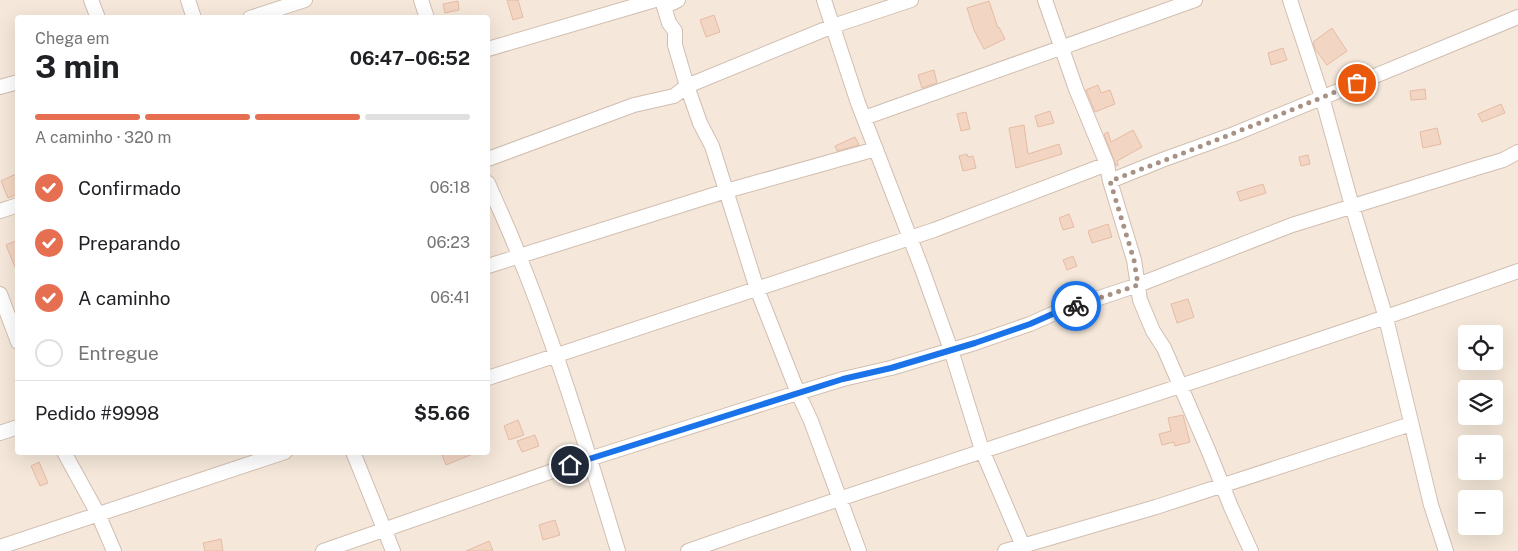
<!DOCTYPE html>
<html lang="pt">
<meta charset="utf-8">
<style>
body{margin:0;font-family:"Public Sans",sans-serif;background:#f2f2f2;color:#202124;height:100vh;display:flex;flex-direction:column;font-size:19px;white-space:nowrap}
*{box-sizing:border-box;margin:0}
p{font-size:16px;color:#757577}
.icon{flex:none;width:28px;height:28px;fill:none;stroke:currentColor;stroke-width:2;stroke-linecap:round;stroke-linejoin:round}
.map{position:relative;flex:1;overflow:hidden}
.drawer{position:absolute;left:15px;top:15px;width:475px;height:440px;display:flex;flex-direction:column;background:#fff;border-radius:5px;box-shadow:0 5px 20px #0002}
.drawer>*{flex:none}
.tools{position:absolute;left:1458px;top:325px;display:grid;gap:10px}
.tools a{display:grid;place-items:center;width:45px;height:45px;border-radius:5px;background:#fff;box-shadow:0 5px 20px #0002;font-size:25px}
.pin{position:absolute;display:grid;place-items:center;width:42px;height:42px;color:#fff;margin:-21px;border:2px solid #fff;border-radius:50%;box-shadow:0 1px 5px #0007}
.courier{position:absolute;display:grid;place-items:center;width:50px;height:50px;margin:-25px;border:4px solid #1a73e8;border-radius:50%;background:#fff;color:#222;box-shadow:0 1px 6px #0007}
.head em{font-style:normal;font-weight:700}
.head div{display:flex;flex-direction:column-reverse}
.head{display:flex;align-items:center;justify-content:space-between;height:85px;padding:0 20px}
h1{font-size:32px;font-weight:700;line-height:38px}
.bar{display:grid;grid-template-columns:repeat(4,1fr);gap:8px 5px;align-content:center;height:60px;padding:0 20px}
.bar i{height:6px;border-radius:4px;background:#e0e0e0}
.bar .active{background:#e76f51}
.bar p{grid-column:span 4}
.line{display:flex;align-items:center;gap:12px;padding:0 20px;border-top:1px solid #e0e0e0}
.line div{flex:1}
ol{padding:0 20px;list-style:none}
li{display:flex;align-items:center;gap:15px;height:55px}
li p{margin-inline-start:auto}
li .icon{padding:5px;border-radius:50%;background:#e76f51;color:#fff;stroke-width:4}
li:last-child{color:#757577}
li i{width:28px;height:28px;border:2px solid #e0e0e0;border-radius:50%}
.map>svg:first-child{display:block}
.residential{fill:#f5e8da;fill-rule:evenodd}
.building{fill:#f3d5c3;stroke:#e6bba3}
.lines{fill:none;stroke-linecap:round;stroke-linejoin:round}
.street-casing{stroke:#d1beb0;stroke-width:16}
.street{stroke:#fff;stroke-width:14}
.done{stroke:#a89285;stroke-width:5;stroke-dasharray:0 9}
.route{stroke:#1a73e8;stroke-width:6}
</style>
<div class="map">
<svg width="1518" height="551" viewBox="0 0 1518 551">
<rect width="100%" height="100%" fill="#fdf6ec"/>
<path class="residential" d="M0,0H1518V551H0ZM18,18H488V452H18ZM1466,334H1494V361H1466ZM1466,389H1494V416H1466ZM1466,444H1494V471H1466ZM1466,499H1494V526H1466Z"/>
<path class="building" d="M507,0H518L523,17L513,20Z
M458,1L459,10L445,13L443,4Z
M989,1L998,28L999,27L1005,39L984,49L974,30L967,8Z
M714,15L720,32L706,37L700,20Z
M1332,28L1347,51L1327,65L1315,49L1313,42Z
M1283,48L1287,60L1271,65L1268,53Z
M934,70L937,83L922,88L918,75Z
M1098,85L1101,93L1110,90L1115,104L1095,112L1086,90Z
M1425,89L1426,99L1411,100L1410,91Z
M1501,104L1505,113L1482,122L1478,114Z
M1050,111L1054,123L1038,127L1035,116Z
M966,112L970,129L961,131L957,114Z
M1024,125L1028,154L1059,144L1062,154L1016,168L1009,128Z
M1437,128L1441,144L1423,148L1420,132Z
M1133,130L1142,147L1117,161L1118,165L1116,166L1104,134L1108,132L1111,142Z
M855,137L859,145L837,151L835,146Z
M967,154L968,157L973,156L976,168L963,171L959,156Z
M1308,155L1310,164L1301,166L1299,157Z
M18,173V194L8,198L1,181Z
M1263,184L1266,193L1240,201L1237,192Z
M1069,214L1074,227L1063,230L1059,218Z
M1108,224L1112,237L1092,243L1088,231Z
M18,240V272H17L6,245Z
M1073,256L1077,266L1067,270L1063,260Z
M1188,299L1194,317L1177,323L1171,304Z
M1183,415L1190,442L1175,446L1174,442L1162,445L1159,434L1171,431L1168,418Z
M518,420L524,435L509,440L504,426Z
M535,435L539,446L522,452L517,441Z
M441,452H475V453L446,465Z
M39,462L48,483L40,486L31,466Z
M555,520L560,535L543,540L539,525Z
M221,539L223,551H205L203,543Z
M489,541L493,551H466Z"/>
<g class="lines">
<g class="street-casing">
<path id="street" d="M91,0L98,18
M188,0L194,18
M421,0L427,18
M662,0L669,23L675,31V45L687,86L700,123L712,146L757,289L798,393L811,421L859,551
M824,0L858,103L922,269L951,350L982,450L1023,546
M1045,0L1076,89L1107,164
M1290,0L1322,97L1352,206L1386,318L1431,505L1446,551
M664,7L678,0
M250,18L305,0
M488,49L655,0
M0,87L18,82
M864,118L1195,0
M488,159L634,105L674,96L687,86L833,26L911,0
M1110,181L1134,260L1140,300L1153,331L1164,348L1209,452L1231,507L1251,551
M488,183C498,207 510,231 519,256C558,352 588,452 618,551
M0,211L18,205
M488,266L726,191L876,149
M0,294L18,342
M488,378L934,230L1107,164L1110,181L1162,160L1234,134L1518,17
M0,433L18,427
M64,452L98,514L114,551
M353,452L393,551
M0,547L285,452
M323,551L570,465L768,402L843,379L891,368L975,343L1030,324L1057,312L1138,285L1292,225L1473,169L1503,160L1518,152
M688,551C963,454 1243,369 1518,271
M1005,551L1156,507L1411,424"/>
</g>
<use href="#street" class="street"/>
</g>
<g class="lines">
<path class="done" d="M1076,306L1138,285L1134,260L1110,181C1193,150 1275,117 1357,83"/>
<path class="route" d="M570,465L843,379L891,368L975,343L1030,324L1057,312L1076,306"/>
</g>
</svg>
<div class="tools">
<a><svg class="icon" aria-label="locate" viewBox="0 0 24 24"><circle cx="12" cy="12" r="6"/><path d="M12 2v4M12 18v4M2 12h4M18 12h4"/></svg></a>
<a><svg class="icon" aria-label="layers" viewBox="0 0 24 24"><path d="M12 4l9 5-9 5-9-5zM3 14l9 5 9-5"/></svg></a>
<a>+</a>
<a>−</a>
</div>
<div class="pin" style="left:1357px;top:83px;background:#ea580c"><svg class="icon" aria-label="bag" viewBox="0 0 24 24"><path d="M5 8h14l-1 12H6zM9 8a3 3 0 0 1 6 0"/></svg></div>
<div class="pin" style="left:570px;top:465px;background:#1f2937"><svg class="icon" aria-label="home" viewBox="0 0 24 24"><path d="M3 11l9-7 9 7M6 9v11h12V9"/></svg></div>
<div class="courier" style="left:1076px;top:306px"><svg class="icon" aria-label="bike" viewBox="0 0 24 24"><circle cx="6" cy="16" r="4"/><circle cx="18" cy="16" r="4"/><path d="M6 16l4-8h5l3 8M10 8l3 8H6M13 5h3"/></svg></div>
<section class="drawer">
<div class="head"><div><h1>3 min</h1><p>Chega em</p></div><em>06:47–06:52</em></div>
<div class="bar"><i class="active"></i><i class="active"></i><i class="active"></i><i></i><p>A caminho · 320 m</p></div>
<ol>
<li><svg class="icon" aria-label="check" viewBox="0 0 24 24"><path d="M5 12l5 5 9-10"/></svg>Confirmado<p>06:18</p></li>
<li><svg class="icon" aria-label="check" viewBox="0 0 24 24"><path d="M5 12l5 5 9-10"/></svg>Preparando<p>06:23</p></li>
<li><svg class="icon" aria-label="check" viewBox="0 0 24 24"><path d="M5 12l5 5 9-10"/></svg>A caminho<p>06:41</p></li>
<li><i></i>Entregue</li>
</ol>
<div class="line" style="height:65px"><div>Pedido #9998</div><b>$5.66</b></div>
</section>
</div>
